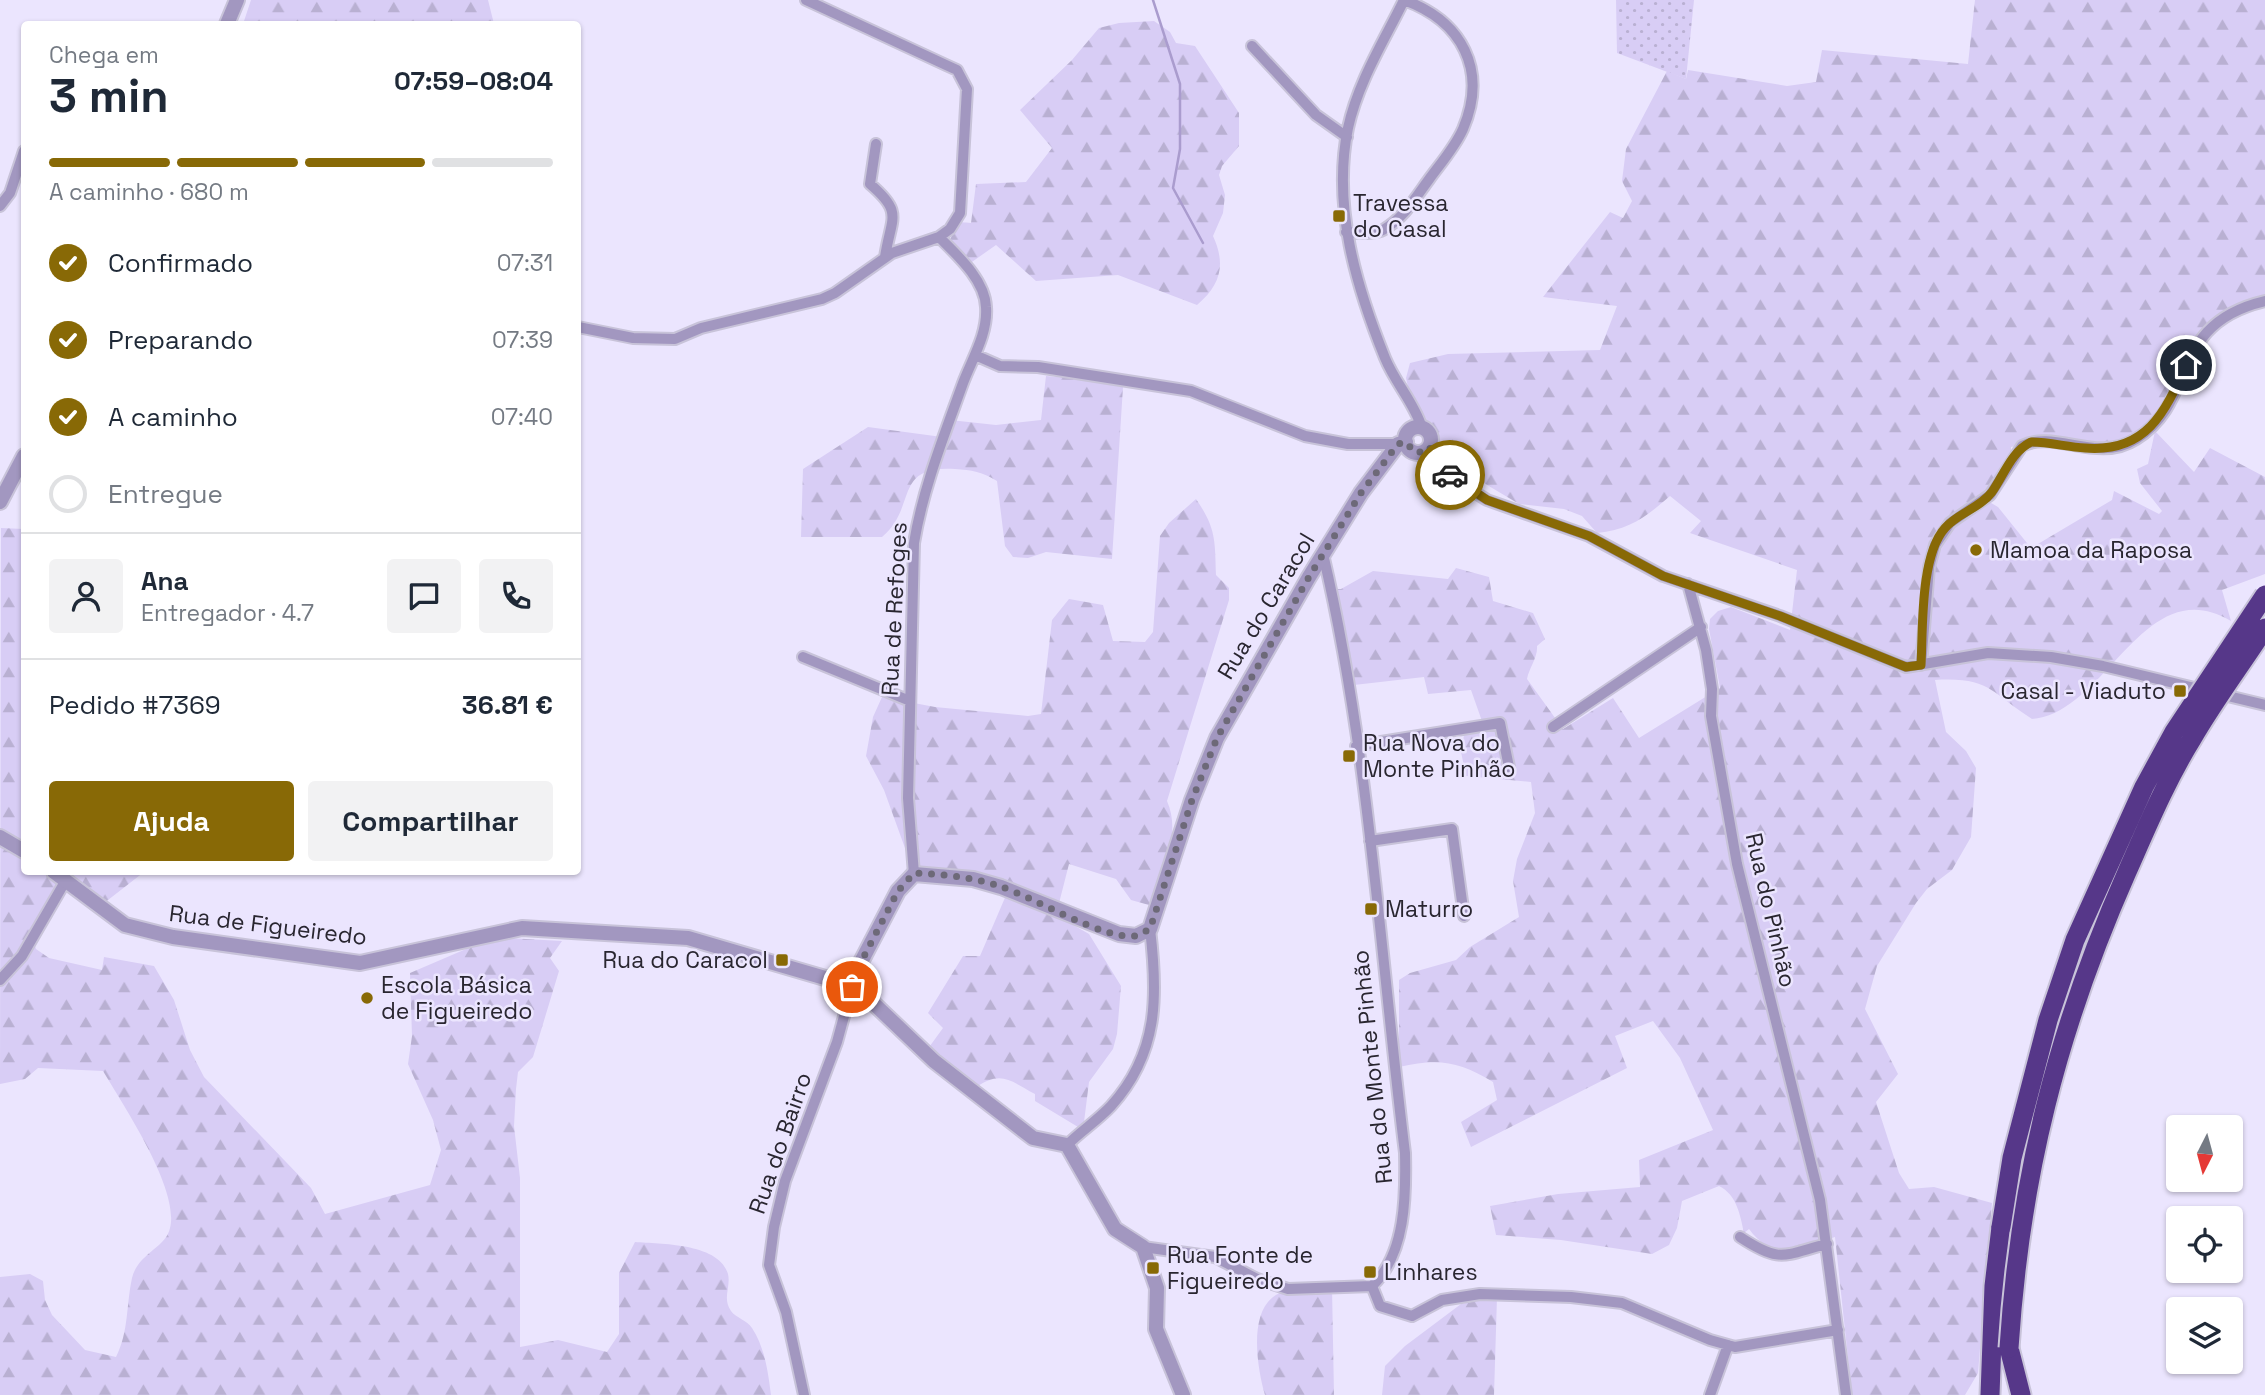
<!DOCTYPE html>
<html lang="pt">
<meta charset="utf-8">
<style>
body{margin:0;font-family:"Space Grotesk",sans-serif;background:#f2f2f3;color:#1f2937;height:100vh;display:flex;flex-direction:column;font-size:26px;white-space:nowrap}
*{box-sizing:border-box;margin:0}
p{font-size:23px;color:#747a83}
.icon{flex:none;width:38px;height:38px;fill:none;stroke:currentColor;stroke-width:2;stroke-linecap:round;stroke-linejoin:round}
.map{position:relative;flex:1;overflow:hidden}
.drawer{position:absolute;left:21px;top:21px;width:560px;height:854px;display:flex;flex-direction:column;background:#fff;border-radius:7px;box-shadow:0 2px 5px #0004}
.drawer>*{flex:none}
.needle{width:46px;rotate:186deg}
.controls{position:absolute;left:2166px;top:1115px;display:grid;gap:14px}
.controls a{display:grid;place-items:center;width:77px;height:77px;border-radius:7px;background:#fff;box-shadow:0 2px 5px #0004;font-size:35px}
.pin{position:absolute;display:grid;place-items:center;width:60px;height:60px;color:#fff;margin:-30px;border:4px solid #fff;border-radius:50%;box-shadow:0 2px 7px #0007}
.courier{position:absolute;display:grid;place-items:center;width:70px;height:70px;margin:-35px;border:5px solid #886906;border-radius:50%;background:#fff;color:#222;box-shadow:0 2px 9px #0007}
.summary em{font-style:normal;font-weight:700}
.summary div{display:flex;flex-direction:column-reverse}
.summary{display:flex;align-items:center;justify-content:space-between;height:119px;padding:0 28px}
h1{font-size:46px;font-weight:700;line-height:52px}
.bar{display:grid;grid-template-columns:repeat(4,1fr);gap:10px 7px;align-content:center;height:84px;padding:0 28px}
.bar i{height:9px;border-radius:5px;background:#e0e1e3}
.bar .current{background:#886906}
.bar p{grid-column:span 4}
.line{display:flex;align-items:center;gap:18px;padding:0 28px;border-top:2px solid #e0e1e3}
.line div{flex:1}
.round{display:grid;place-items:center;flex:none;width:74px;height:74px;border-radius:7px;background:#f2f2f3}
ol{padding:0 28px;list-style:none}
li{display:flex;align-items:center;gap:21px;height:77px}
li p{margin-inline-start:auto}
li .icon{padding:7px;border-radius:50%;background:#886906;color:#fff;stroke-width:4}
li:last-child{color:#747a83}
li i{width:38px;height:38px;border:4px solid #e0e1e3;border-radius:50%}
.button{display:flex;gap:14px;margin-top:auto;padding:14px 28px}
.button a{flex:1;height:80px;border-radius:7px;background:#886906;color:#fff;font-size:28px;font-weight:700;line-height:80px;text-align:center}
.button a+a{background:#f2f2f3;color:#1f2937}
.map>svg:first-child{display:block}
.grass{fill:url(#grass-dots)}
.forest{fill:url(#forest-firs)}
.lines{fill:none;stroke-linecap:round;stroke-linejoin:round}
.stream{stroke:#aa9cce;stroke-width:2.5}
.minor-casing{stroke:#c8c3d9;stroke-width:14}
.tertiary-casing{stroke:#c8c3d9;stroke-width:18}
.motorway-casing{stroke:#c8c3d9;stroke-width:23}
.minor{stroke:#a297c0;stroke-width:10}
.tertiary{stroke:#a297c0;stroke-width:14}
.motorway{stroke:#563789;stroke-width:19}
.motorway-bridge-casing{stroke:#c8c3d9;stroke-width:23;stroke-linecap:butt}
.motorway-bridge{stroke:#563789;stroke-width:19}
.done{stroke:#6d6978;stroke-width:7;stroke-dasharray:0 12.6}
.route{stroke:#886906;stroke-width:9}
.poi-dot{fill:#886906;stroke:#ebe5fe;stroke-width:2.5}
.labels{text-anchor:middle;dominant-baseline:central;stroke-width:5;stroke-linejoin:round;paint-order:stroke}
.poi-label{font-size:23px;fill:#292630;stroke:#ebe5fe;text-anchor:start}
.street-label{font-size:23px;fill:#292630;stroke:#ebe5fe}
</style>
<div class="map">
<svg width="2265" height="1395" viewBox="0 0 2265 1395">
<defs>
<pattern id="grass-dots" width="8" height="8" patternUnits="userSpaceOnUse" patternTransform="scale(1.75)"><rect width="8" height="8" fill="#d8cdf5"/><path d="M2 2h.1M6 6h.1" fill="none" stroke="#b9b0d2" stroke-width="1.8" stroke-linecap="round"/></pattern>
<pattern id="forest-firs" width="22" height="20" patternUnits="userSpaceOnUse" patternTransform="scale(1.75)"><rect width="22" height="20" fill="#d8cdf5"/><path d="M5 1l3.5 6h-7zM16 11l3.5 6h-7z" fill="#b9b0d2"/></pattern>
</defs>
<rect width="100%" height="100%" fill="#ebe5fe"/>
<path class="grass" d="M1616,0H1694L1686,79L1617,53Z"/>
<path class="forest" d="M251,0H488L494,24H243Z
M1975,0H2265V301L2211,323L2158,423L2133,446L2045,440L2011,447V457L1986,500L1998,507L2031,548L2112,500L2114,491L2159,514L2162,511L2140,483L2137,469L2148,464L2155,431L2194,472L2210,448L2265,477V574L2222,590L2231,621C2144,569 2107,713 2032,719C1989,692 1991,677 1935,680L1946,732L1966,751L1976,768L1971,837L1952,870L1927,889L1916,903L1877,966L1865,1009L1898,1074L1876,1102L1899,1173L1909,1189L1934,1187L1992,1203L1978,1373L1965,1395H1852L1835,1237C1799,1247 1776,1265 1749,1229L1744,1233C1740,1215 1737,1195 1719,1186L1682,1201L1677,1228L1669,1245L1652,1254L1561,1240L1496,1235L1490,1206L1558,1194L1640,1187L1639,1160L1713,1130L1680,1058L1653,1021L1615,1036L1627,1068L1471,1147L1461,1122L1497,1100L1493,1082C1459,1061 1438,1058 1399,1067V980L1410,973L1456,960L1470,947L1519,917L1513,881L1517,859L1535,813L1531,782L1466,776L1461,752L1464,735L1481,733L1483,724L1471,690L1428,694L1424,677L1354,685L1352,671H1346L1331,589H1341L1373,571L1448,579L1456,568L1489,577L1493,601L1533,613L1545,639L1537,646C1538,657 1529,668 1527,679L1563,729L1613,698L1639,738L1720,688L1709,629L1710,619L1718,611L1731,607L1790,630L1797,570L1690,533L1701,521L1670,496C1646,517 1629,530 1597,533L1582,516L1564,509L1519,504L1462,470L1451,459L1409,391L1406,378L1410,363L1448,354L1600,350L1617,306L1543,297L1610,212L1623,218L1632,201L1622,181L1626,149L1667,71L1686,79L1688,70L1787,86L1816,82L1822,50L1968,64Z
M1154,21L1170,32L1176,43L1195,46L1239,113V146L1222,166L1219,175L1225,195L1223,213L1213,236C1226,264 1221,285 1197,305L1118,275L1036,281L996,245L969,264L949,242L958,222L971,223L976,184L1026,182L1052,148L1020,110L1072,60L1099,28L1119,23Z
M1046,376L1091,380L1123,387L1112,559L1046,552L1028,558L1013,557L1005,546L997,481C983,472 971,470 955,469C892,465 918,507 882,537H801L803,469L868,427L942,437L950,420L996,425L1041,420Z
M1196,499C1216,528 1215,540 1216,575L1229,588V600L1167,801C1182,835 1162,873 1149,905L1131,900L1116,879L1069,864L1056,915L1089,934L1121,986L1117,1034L1113,1049L1089,1082L1083,1130L1035,1101V1094C1009,1080 1001,1070 975,1088L927,1050L943,1028L928,1013L963,956H980L1010,886L914,873L884,790L866,756L873,717L882,697L935,707L1028,716L1041,714L1052,620L1069,599L1103,605L1113,641L1145,642L1153,632L1160,536L1169,523Z
M1,528L24,529V872H144L99,907L68,891C56,899 56,910 49,921C45,928 38,934 33,940L36,949L49,958L102,970L104,957L154,966L174,1000L190,1050L204,1077L311,1188L325,1214L430,1185L441,1150L433,1120L408,1064L412,1036L410,973L473,946L506,938L562,941L550,958L559,971L533,1057L518,1072L516,1089L514,1126L520,1178V1347L558,1340L607,1352L619,1334V1273L635,1242C661,1244 719,1243 728,1274C731,1287 722,1298 731,1311C736,1318 747,1320 752,1328C765,1348 768,1372 771,1395H0V1277L30,1274L43,1281L45,1300L52,1315L85,1350L116,1357C129,1331 126,1306 132,1278C138,1253 166,1248 170,1228C180,1189 123,1105 103,1071L38,1068L25,1079L0,1084Z
M1332,1287L1334,1395H1265C1257,1368 1246,1303 1283,1292C1298,1288 1317,1288 1332,1287Z
M1497,1297L1494,1395H1382L1385,1366L1405,1346L1461,1304Z"/>
<g class="lines">
<path class="stream" d="M1153,0L1180,84V149L1173,188L1203,243"/>
<g class="minor-casing">
<path id="minor" d="M1404,0C1384,41 1358,82 1348,128C1332,206 1356,286 1385,358C1395,383 1414,402 1422,428
M1252,46L1316,115L1347,137
M876,144L870,184C904,213 891,217 885,257
M0,206L10,193L24,151
M1346,232C1357,232 1374,235 1383,230C1404,218 1416,197 1430,178C1441,163 1455,147 1463,129C1488,70 1462,21 1404,0
M578,327L633,338L675,339L701,328L822,299L835,293L892,253L939,237L950,229L960,213L967,89L957,70L946,65L806,0
M975,355L1000,366L1038,367L1191,391L1305,436L1348,444H1398
M1429,447L1455,480L1487,500L1589,536L1663,576L1780,616L1906,667L1988,653L2051,657L2103,666L2265,705
M1323,554C1369,750 1380,953 1405,1153C1406,1195 1406,1254 1372,1286
M1688,584L1706,650L1712,689L1711,716L1737,864L1820,1200L1846,1395
M803,657L910,701
M1921,665L1929,567L1935,545L1950,523L1990,495L2022,446C2055,429 2097,464 2136,439C2199,400 2167,324 2265,301
M1553,727L1701,627
M1356,746L1500,723L1509,767
M1370,841L1452,829L1464,916
M914,874L908,798L914,543C923,488 944,436 963,383C972,359 988,334 986,307C985,280 957,255 939,237
M0,980L22,956L66,880
M1067,1145C1081,1131 1098,1120 1111,1106C1159,1053 1158,995 1150,929
M1740,1237C1781,1264 1783,1255 1827,1244
M1143,1247L1215,1257L1257,1279L1288,1289L1372,1286
M1372,1286L1380,1306L1412,1316L1442,1300L1480,1294L1571,1297L1622,1303L1710,1340L1735,1347L1838,1330
M804,1395L786,1312L769,1265L774,1227L785,1181L837,1042L852,987
M1710,1395L1728,1345"/>
</g>
<g class="tertiary-casing">
<path id="tertiary" d="M227,24L237,0
M1405 440a13 13 0 1 1 26 0a13 13 0 1 1-26 0Z
M0,502L24,456
M0,837L24,851
M54,872L125,925L173,937L360,963L522,928L688,938L849,985L870,1000L934,1061L1033,1138L1067,1145L1115,1229L1143,1247L1157,1288L1156,1329L1183,1395
M849,985L898,891L914,874L973,879L1001,887L1119,934L1136,936L1150,929L1192,800L1217,738L1309,577L1361,493L1398,444L1406,442"/>
</g>
<g class="motorway-casing">
<path id="motorway" d="M2009,1348L2021,1395
M1990,1395L1994,1286L2001,1227"/>
</g>
<use href="#minor" class="minor"/>
<use href="#tertiary" class="tertiary"/>
<use href="#motorway" class="motorway"/>
<g class="motorway-bridge-casing">
<path id="motorway-bridge" d="M2001,1227L2012,1158L2048,1020L2075,940L2144,787L2174,732L2265,595
M2009,1348C2020,1177 2057,1030 2127,872C2147,827 2166,781 2192,739C2214,701 2241,665 2265,628"/>
</g>
<use href="#motorway-bridge" class="motorway-bridge"/>
</g>
<g class="lines">
<path class="done" d="M852,987L849,985L898,891L914,873C943,874 971,877 999,886C1034,897 1103,940 1135,936C1140,935 1145,931 1150,929L1192,800L1217,738L1309,577L1361,493L1398,444L1406,442L1414,452H1423L1429,447L1450,475"/>
<path class="route" d="M1450,475L1487,500L1589,536L1663,576L1780,616L1906,667L1921,665C1923,629 1920,556 1945,528C1958,513 1980,508 1992,492C2004,475 2011,452 2031,442C2049,442 2067,447 2085,448C2146,453 2165,413 2186,365"/>
</g>
<g class="poi-dot">
<rect x="1332" y="209" width="14" height="14" rx="3.5"/>
<circle cx="1976" cy="550" r="7"/>
<rect x="2173" y="684" width="14" height="14" rx="3.5"/>
<rect x="1342" y="749" width="14" height="14" rx="3.5"/>
<rect x="1364" y="902" width="14" height="14" rx="3.5"/>
<rect x="775" y="953" width="14" height="14" rx="3.5"/>
<circle cx="367" cy="998" r="7"/>
<rect x="1146" y="1261" width="14" height="14" rx="3.5"/>
<rect x="1363" y="1265" width="14" height="14" rx="3.5"/>
</g>
<g class="labels">
<g class="poi-label">
<text x="1353" y="203">Travessa<tspan x="1353" dy="26">do Casal</tspan></text>
<text x="1990" y="550">Mamoa da Raposa</text>
<text x="2166" y="691" text-anchor="end">Casal - Viaduto</text>
<text x="1363" y="743">Rua Nova do<tspan x="1363" dy="26">Monte Pinhão</tspan></text>
<text x="1385" y="909">Maturro</text>
<text x="768" y="960" text-anchor="end">Rua do Caracol</text>
<text x="381" y="985">Escola Básica<tspan x="381" dy="26">de Figueiredo</tspan></text>
<text x="1167" y="1255">Rua Fonte de<tspan x="1167" dy="26">Figueiredo</tspan></text>
<text x="1384" y="1272">Linhares</text>
</g>
<g class="street-label">
<text transform="translate(1266 606) rotate(-59)">Rua do Caracol</text>
<text transform="translate(894 609) rotate(-87)">Rua de Refoges</text>
<text transform="translate(1771 910) rotate(77)">Rua do Pinhão</text>
<text transform="translate(268 925) rotate(7)">Rua de Figueiredo</text>
<text transform="translate(1372 1067) rotate(-96)">Rua do Monte Pinhão</text>
<text transform="translate(780 1143) rotate(-71)">Rua do Bairro</text>
</g>
</g>
</svg>
<div class="controls">
<a><svg class="needle" viewBox="-14 -14 28 28"><path d="M0-13l5 13h-10z" fill="#e53935"/><path d="M0 13l5-13h-10z" fill="#747a83"/></svg></a>
<a><svg class="icon" aria-label="locate" viewBox="0 0 24 24"><circle cx="12" cy="12" r="6"/><path d="M12 2v4M12 18v4M2 12h4M18 12h4"/></svg></a>
<a><svg class="icon" aria-label="layers" viewBox="0 0 24 24"><path d="M12 4l9 5-9 5-9-5zM3 14l9 5 9-5"/></svg></a>
</div>
<div class="pin" style="left:852px;top:987px;background:#ea580c"><svg class="icon" aria-label="bag" viewBox="0 0 24 24"><path d="M5 8h14l-1 12H6zM9 8a3 3 0 0 1 6 0"/></svg></div>
<div class="pin" style="left:2186px;top:365px;background:#1f2937"><svg class="icon" aria-label="home" viewBox="0 0 24 24"><path d="M3 11l9-7 9 7M6 9v11h12V9"/></svg></div>
<div class="courier" style="left:1450px;top:475px"><svg class="icon" aria-label="car" viewBox="0 0 24 24"><path d="M5 17H2v-5l4-1 3-4h7l3 4 3 1v5h-3M9 17h6M6 11h13"/><circle cx="7" cy="17" r="2"/><circle cx="17" cy="17" r="2"/></svg></div>
<section class="drawer">
<div class="summary"><div><h1>3 min</h1><p>Chega em</p></div><em>07:59–08:04</em></div>
<div class="bar"><i class="current"></i><i class="current"></i><i class="current"></i><i></i><p>A caminho · 680 m</p></div>
<ol>
<li><svg class="icon" aria-label="check" viewBox="0 0 24 24"><path d="M5 12l5 5 9-10"/></svg>Confirmado<p>07:31</p></li>
<li><svg class="icon" aria-label="check" viewBox="0 0 24 24"><path d="M5 12l5 5 9-10"/></svg>Preparando<p>07:39</p></li>
<li><svg class="icon" aria-label="check" viewBox="0 0 24 24"><path d="M5 12l5 5 9-10"/></svg>A caminho<p>07:40</p></li>
<li><i></i>Entregue</li>
</ol>
<div class="line" style="height:126px"><a class="round"><svg class="icon" aria-label="person" viewBox="0 0 24 24"><circle cx="12" cy="8" r="4"/><path d="M4 21q1-7 8-7t8 7"/></svg></a><div><b>Ana</b><p>Entregador · 4.7</p></div><a class="round"><svg class="icon" aria-label="chat" viewBox="0 0 24 24"><path d="M4 5h16v11H9l-5 4z"/></svg></a><a class="round"><svg class="icon" aria-label="phone" viewBox="0 0 24 24"><path d="M5 4h4l2 5-3 2q2 4 5 5l2-3 5 2v4C11 20 4 13 5 4z"/></svg></a></div>
<div class="line" style="height:91px"><div>Pedido #7369</div><b>36.81 €</b></div>
<div class="button"><a>Ajuda</a><a>Compartilhar</a></div>
</section>
</div>
